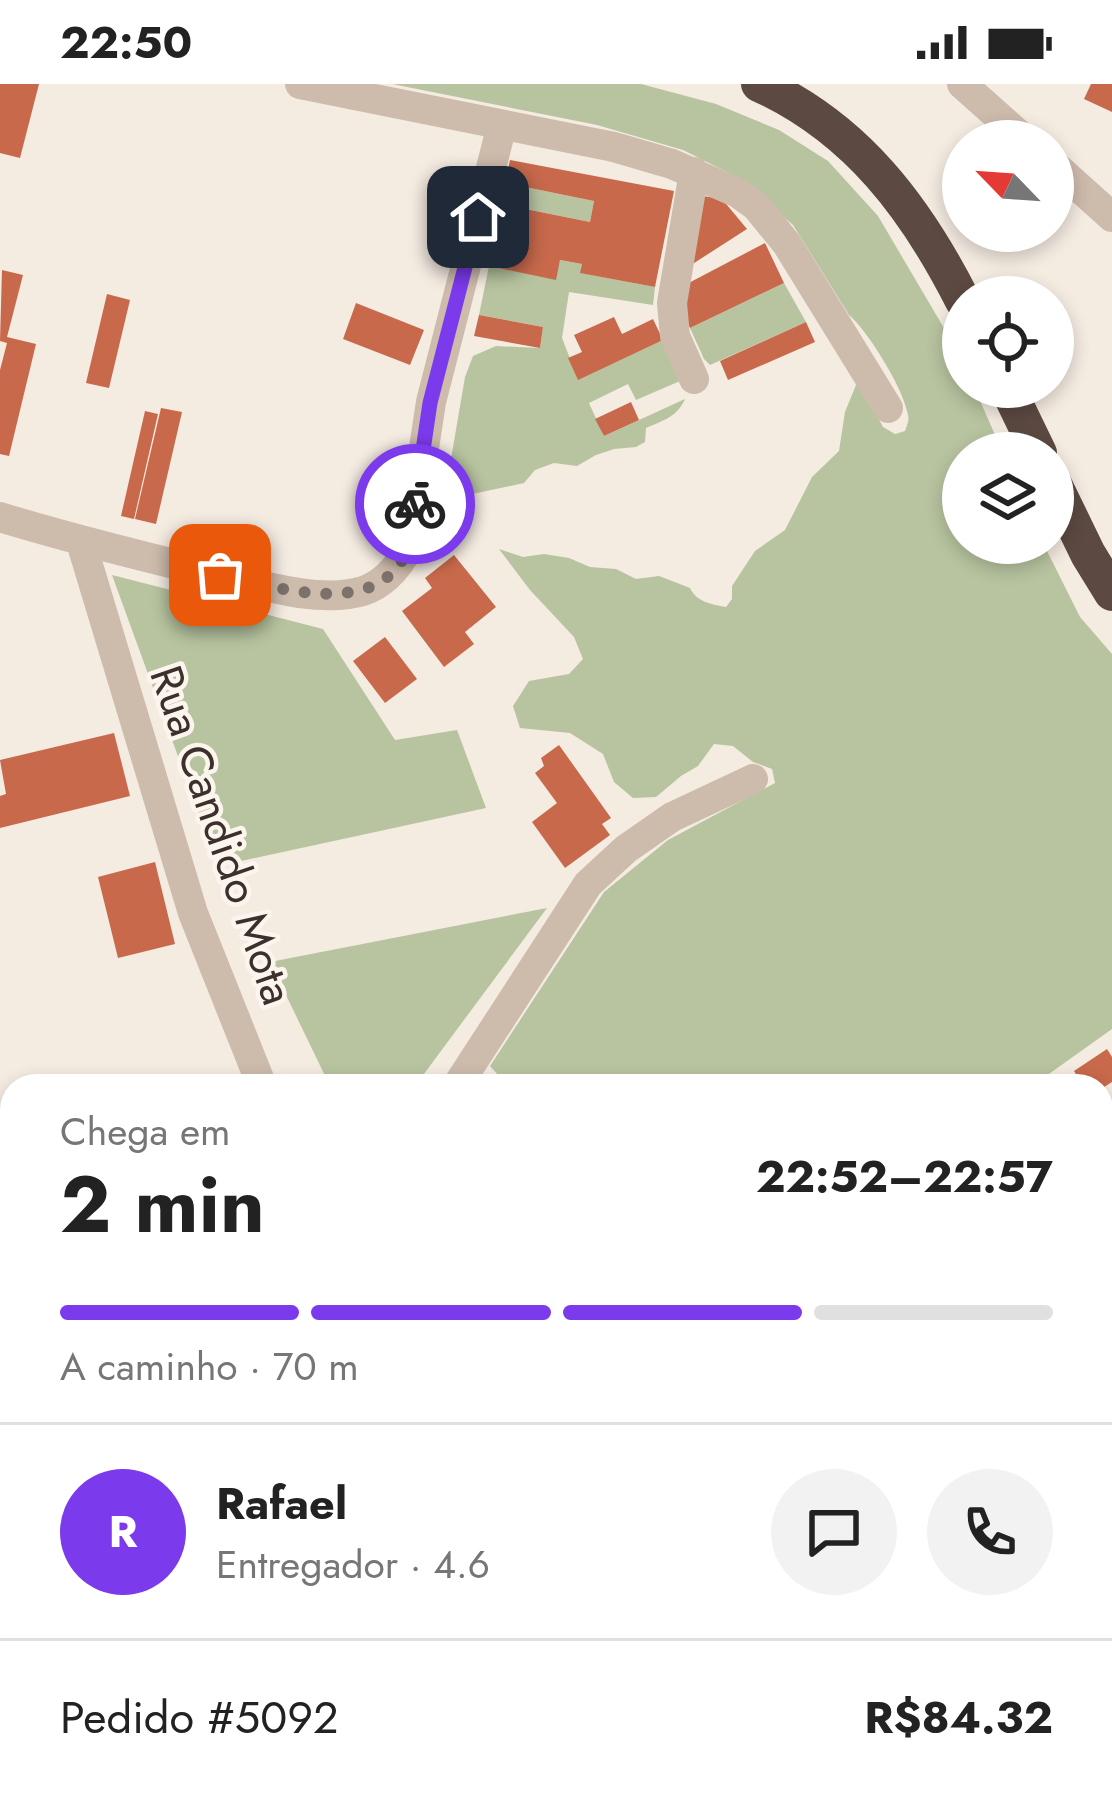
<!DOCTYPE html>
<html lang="pt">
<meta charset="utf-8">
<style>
body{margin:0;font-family:Jost,sans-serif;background:#f2f2f2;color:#222;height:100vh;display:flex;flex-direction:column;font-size:45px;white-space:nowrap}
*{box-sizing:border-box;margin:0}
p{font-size:39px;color:#767676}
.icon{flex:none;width:66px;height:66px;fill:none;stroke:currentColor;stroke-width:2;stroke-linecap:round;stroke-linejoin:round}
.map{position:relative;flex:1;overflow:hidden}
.panel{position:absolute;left:0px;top:990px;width:1113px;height:744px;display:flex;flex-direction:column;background:#fff;border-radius:36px 36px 0 0;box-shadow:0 6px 18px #0003}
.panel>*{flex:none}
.needle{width:78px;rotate:295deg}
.fabs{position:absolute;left:942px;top:36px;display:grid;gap:24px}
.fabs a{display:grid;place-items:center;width:132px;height:132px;border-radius:50%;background:#fff;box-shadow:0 6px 18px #0003;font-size:60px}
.pin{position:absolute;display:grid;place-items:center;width:102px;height:102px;color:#fff;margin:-51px;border-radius:24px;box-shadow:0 6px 18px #0006}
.courier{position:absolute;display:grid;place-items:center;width:120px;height:120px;margin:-60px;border:9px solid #7c3aed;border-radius:50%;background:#fff;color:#222;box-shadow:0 3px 15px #0007}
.summary em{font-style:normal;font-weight:700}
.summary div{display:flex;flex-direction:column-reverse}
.summary{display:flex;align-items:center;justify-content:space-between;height:204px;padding:0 60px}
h1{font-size:78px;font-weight:700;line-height:90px}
.bar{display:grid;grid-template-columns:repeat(4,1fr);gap:18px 12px;align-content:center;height:144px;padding:0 60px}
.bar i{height:15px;border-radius:9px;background:#e0e0e0}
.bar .selected{background:#7c3aed}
.bar p{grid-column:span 4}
.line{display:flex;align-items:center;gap:30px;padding:0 60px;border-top:3px solid #e0e0e0}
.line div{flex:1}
.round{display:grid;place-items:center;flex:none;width:126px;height:126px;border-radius:63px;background:#f2f2f2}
.status{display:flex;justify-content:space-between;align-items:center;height:84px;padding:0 60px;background:#fff;direction:ltr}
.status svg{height:33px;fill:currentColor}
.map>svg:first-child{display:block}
.green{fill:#b8c4a0}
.building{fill:#c8694b}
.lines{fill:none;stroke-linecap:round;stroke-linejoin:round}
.minor{stroke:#cdbbac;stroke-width:30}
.highway{stroke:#5c4a42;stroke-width:36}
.done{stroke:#7c716b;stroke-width:12;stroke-dasharray:0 21.6}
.route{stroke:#7c3aed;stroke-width:15}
.labels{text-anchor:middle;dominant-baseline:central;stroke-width:9;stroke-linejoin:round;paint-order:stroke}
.street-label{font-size:45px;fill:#3b302b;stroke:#fbf5ee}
</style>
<div class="status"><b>22:50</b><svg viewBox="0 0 49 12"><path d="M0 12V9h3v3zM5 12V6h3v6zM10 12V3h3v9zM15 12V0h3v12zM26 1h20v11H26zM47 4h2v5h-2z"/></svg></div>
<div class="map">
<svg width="1112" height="1734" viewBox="0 0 1112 1734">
<rect width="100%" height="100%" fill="#f4ebe1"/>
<path class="green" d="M392,0H641L716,20L779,46L828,77L878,132L961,273L963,303H974L1003,369H963V459H1043L1080,533L1112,570V945L1032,1002H907L890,997L885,1002H508L490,982L604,808L668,756L775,699L772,685L753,678L733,662L714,660L698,682L681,692L656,713L633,714L614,698L603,670L570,649L520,644L513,622L529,597L569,590L583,575L574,553L530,506L499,465L523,473L544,470L569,474L590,483L616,485L636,495L659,492L690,504C697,518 710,520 726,523L732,515V502L755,467L785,446L812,393L839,367L845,328L858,296L883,343L895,350L905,347C908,337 910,337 907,327C902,303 868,247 849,231L793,141L739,94L683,66L597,41Z
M505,99L594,117L590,138L501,120Z
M560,176L582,180L581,189L655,203L653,221L569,208L562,254L578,295L663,256L680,297L636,316L628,300L589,319L604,352L685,315C677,333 664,336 646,344L645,358L636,363L614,365L596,371L577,382L554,379L535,386L524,399L444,416L465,293L473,272L496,262L540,264L543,243L479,231L489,182L555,195Z
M784,199L806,238L710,281L704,275L690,244Z
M112,491L323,545L395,656L457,646L486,724L218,782Z
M547,824L415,1002H330L270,878Z
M538,1722H651L644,1734H531Z"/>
<path class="building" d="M0,0H39L20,74L0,69Z
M1091,0H1112V28L1084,15Z
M510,76L674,107L655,203L580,189L582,180L560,176L556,196L489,182L501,120L590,138L594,117L505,99Z
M703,112L722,115L747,145L691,181Z
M765,159L784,199L690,244L680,225L681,203Z
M2,186L23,191L7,253L36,260L9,372L0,370V286L7,259L0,257Z
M107,210L130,216L109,304L86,299Z
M356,219L424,246L410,281L343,255Z
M479,231L543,243L540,264L474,252Z
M614,233L622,250L653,235L663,256L578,296L568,274L582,268L574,251Z
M806,238L815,258L728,296L720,277Z
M631,318L639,336L604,352L595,335Z
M161,324L182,328L156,440L135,435Z
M145,327L158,330L134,435L121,432Z
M454,471L496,523L465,548L474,560L444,583L402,527L432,504L425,494Z
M385,553L417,595L385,619L353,577Z
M114,649L130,712L0,744V712L6,710L0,676Z
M559,661L611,734L602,740L610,751L565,784L532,738L557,719L535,689L544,682L541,674Z
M155,778L175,860L118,874L98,793Z
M1107,965L1112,973V998L1101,1005V1002H1083L1074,987Z
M1107,1235L1112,1242V1275L1101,1282V1239Z
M21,1722H133L128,1731L106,1724L104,1734H27L18,1732Z
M376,1722H407L404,1734L376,1728Z"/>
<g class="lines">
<path class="minor" d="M300,0L614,63L672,80L738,109L756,122L787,160L888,324
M962,0L1026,57
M1053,80L1112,133
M694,295L675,252L672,219L694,88
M0,433C68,454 137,471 207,488C251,498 318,521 363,507C384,500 399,482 409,463L431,318L502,41
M81,458L193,829L262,1002
M457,1002L588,800L626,765L672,733L753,695
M1101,1327L1112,1319
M0,1690L12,1672
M1007,1722L1013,1734
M878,1734L906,1722"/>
<path class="highway" d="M759,0C856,44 916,124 963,217
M1007,303L1039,369
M1053,398L1088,470L1112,509"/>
</g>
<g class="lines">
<path class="done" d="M220,491C274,503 379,537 407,466C412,452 413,435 415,420"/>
<path class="route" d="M415,420L430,319L478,133"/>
</g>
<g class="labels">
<g class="street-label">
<text transform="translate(222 751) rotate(71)">Rua Candido Mota</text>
</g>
</g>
</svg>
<div class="fabs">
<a><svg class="needle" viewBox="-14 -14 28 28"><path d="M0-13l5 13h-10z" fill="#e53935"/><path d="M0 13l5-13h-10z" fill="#767676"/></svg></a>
<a><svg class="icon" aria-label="locate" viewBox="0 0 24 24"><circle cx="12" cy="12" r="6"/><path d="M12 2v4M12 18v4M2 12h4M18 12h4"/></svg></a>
<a><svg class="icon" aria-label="layers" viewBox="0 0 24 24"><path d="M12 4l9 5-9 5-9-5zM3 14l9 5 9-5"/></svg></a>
</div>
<div class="pin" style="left:220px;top:491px;background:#ea580c"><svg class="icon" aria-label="bag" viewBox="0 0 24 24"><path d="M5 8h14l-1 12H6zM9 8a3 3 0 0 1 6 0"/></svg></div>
<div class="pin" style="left:478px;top:133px;background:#1f2937"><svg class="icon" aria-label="home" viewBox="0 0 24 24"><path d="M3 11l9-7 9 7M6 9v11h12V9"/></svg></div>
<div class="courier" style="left:415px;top:420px"><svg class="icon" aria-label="bike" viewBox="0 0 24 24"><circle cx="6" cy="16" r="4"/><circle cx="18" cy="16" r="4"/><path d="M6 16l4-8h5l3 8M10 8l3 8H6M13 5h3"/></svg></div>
<section class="panel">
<div class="summary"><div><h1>2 min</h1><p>Chega em</p></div><em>22:52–22:57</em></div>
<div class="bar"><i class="selected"></i><i class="selected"></i><i class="selected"></i><i></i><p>A caminho · 70 m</p></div>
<div class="line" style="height:216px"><b class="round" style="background:#7c3aed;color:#fff">R</b><div><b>Rafael</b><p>Entregador · 4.6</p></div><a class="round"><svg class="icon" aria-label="chat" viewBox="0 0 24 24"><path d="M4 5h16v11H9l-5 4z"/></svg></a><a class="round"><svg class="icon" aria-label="phone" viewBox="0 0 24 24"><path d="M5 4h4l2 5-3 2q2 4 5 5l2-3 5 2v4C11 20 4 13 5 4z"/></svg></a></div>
<div class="line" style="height:156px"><div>Pedido #5092</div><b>R$84.32</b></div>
</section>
</div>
